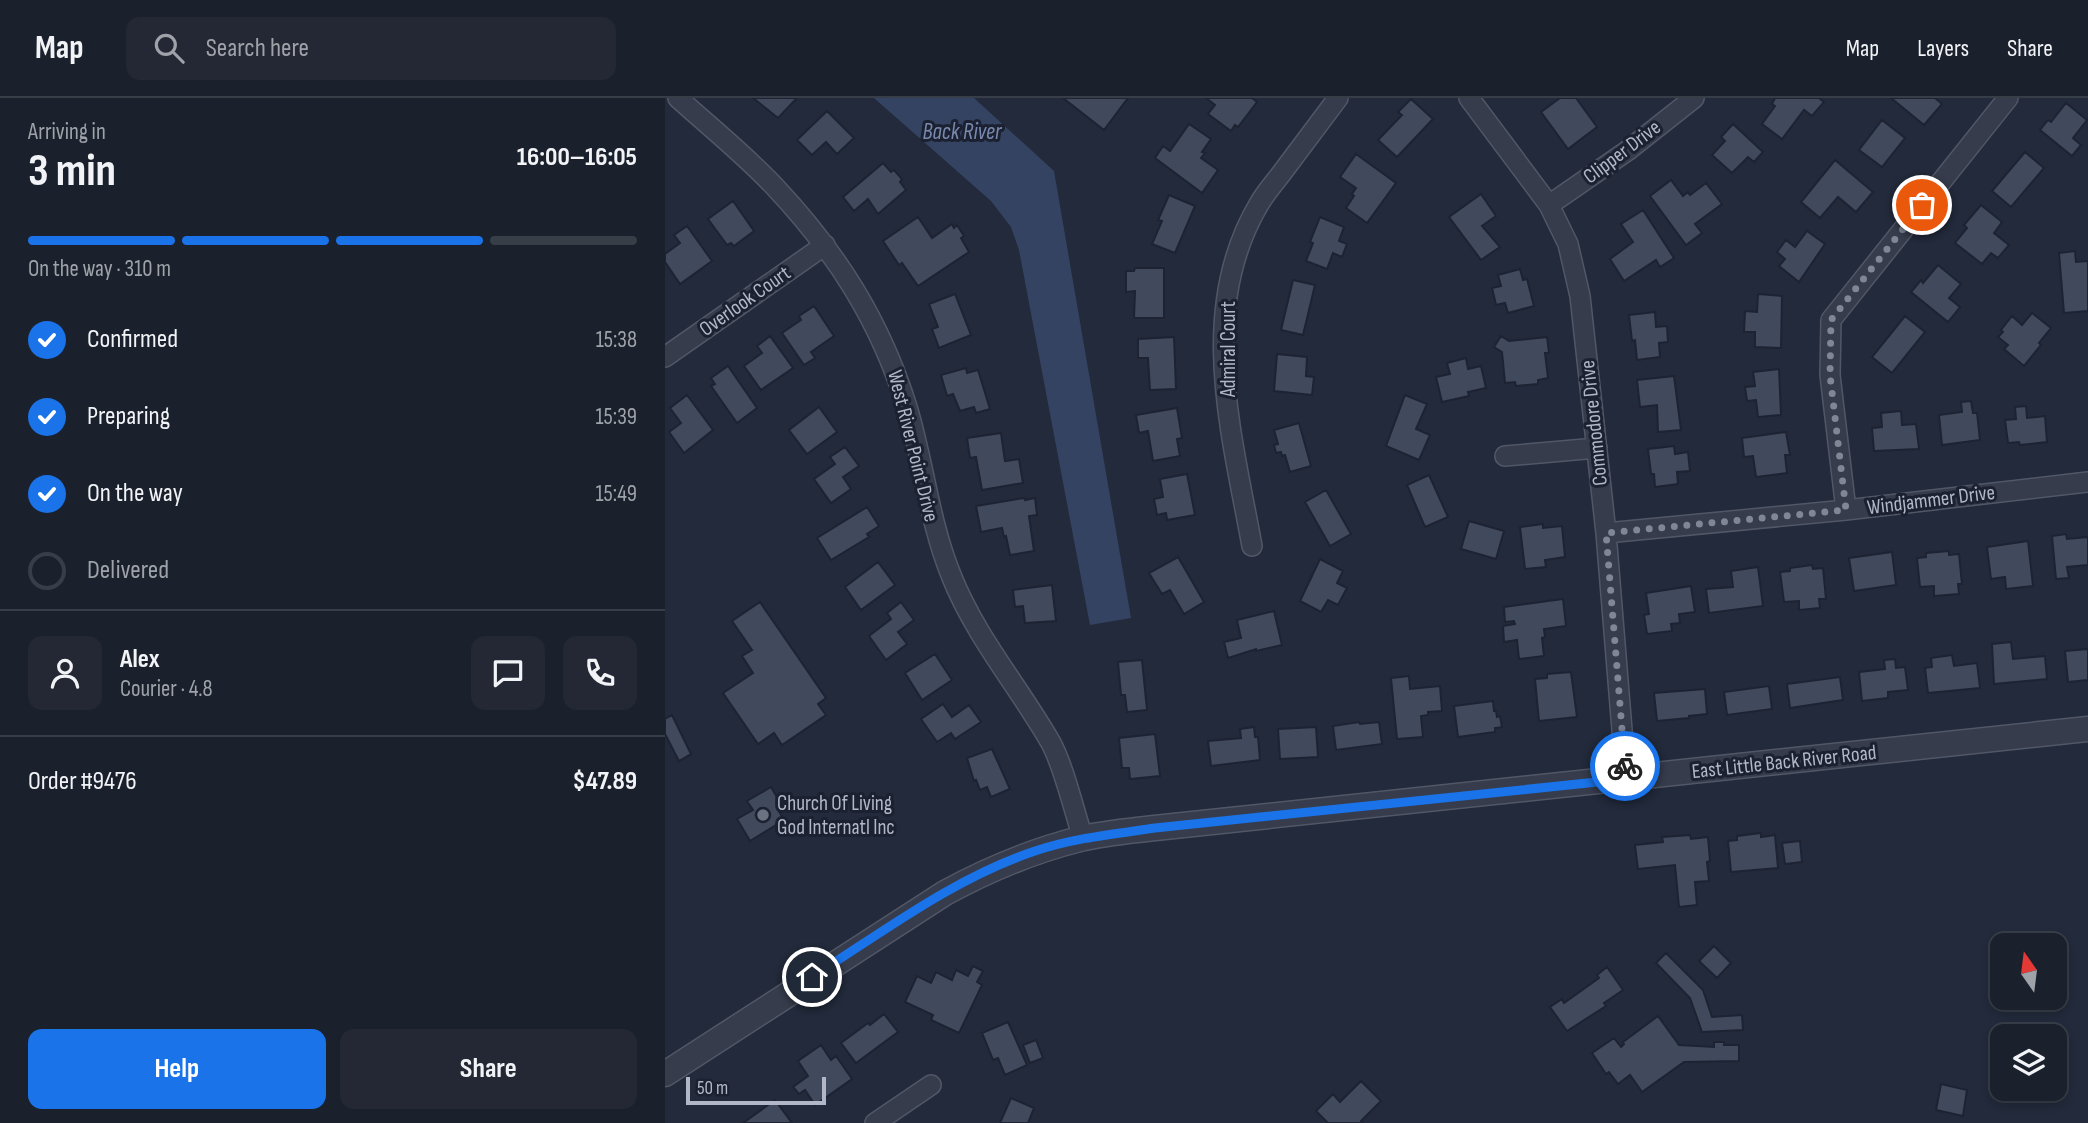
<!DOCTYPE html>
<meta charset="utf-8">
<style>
body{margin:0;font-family:"Sofia Sans Condensed",sans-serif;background:#232834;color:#f1f3f6;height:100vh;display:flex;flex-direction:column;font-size:26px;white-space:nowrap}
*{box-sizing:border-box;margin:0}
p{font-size:23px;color:#9fa3a9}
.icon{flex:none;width:38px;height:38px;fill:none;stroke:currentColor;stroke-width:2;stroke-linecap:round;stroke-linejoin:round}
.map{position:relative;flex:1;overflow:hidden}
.panel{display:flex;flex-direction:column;background:#1a202c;width:665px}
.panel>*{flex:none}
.needle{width:46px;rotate:346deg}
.tools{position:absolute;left:1325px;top:835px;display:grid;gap:14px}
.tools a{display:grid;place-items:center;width:77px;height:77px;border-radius:14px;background:#1a202c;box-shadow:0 4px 10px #0003,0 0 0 2px #383e48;font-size:35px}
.scale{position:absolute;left:21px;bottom:18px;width:140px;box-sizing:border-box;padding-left:7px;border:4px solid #b1b7c7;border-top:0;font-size:19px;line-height:24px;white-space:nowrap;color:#b1b7c7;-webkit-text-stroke:5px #1b2130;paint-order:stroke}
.pin{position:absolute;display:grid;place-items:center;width:60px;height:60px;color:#fff;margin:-30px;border:4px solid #fff;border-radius:50%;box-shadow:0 2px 7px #0007}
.courier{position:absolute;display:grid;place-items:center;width:70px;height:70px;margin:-35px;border:5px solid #1a73e8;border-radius:50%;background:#fff;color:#222;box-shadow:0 2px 9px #0007}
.summary em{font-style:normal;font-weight:700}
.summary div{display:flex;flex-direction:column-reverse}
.summary{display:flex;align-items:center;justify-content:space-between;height:119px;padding:0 28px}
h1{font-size:46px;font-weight:700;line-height:52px}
.bar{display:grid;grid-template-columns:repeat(4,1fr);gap:10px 7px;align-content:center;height:84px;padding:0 28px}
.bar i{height:9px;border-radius:5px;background:#383e48}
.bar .current{background:#1a73e8}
.bar p{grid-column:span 4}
.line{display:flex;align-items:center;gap:18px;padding:0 28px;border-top:2px solid #383e48}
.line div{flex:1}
.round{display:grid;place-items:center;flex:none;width:74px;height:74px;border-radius:14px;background:#232834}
ol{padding:0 28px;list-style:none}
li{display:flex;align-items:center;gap:21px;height:77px}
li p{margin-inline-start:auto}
li .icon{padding:7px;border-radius:50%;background:#1a73e8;color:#fff;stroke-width:4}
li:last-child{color:#9fa3a9}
li i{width:38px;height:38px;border:4px solid #383e48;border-radius:50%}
.cta{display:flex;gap:14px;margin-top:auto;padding:14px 28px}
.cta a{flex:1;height:80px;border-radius:14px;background:#1a73e8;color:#fff;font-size:28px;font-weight:700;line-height:80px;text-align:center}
.cta a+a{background:#232834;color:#f1f3f6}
header{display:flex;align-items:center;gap:42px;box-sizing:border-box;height:98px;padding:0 35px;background:#1a202c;border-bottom:2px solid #383e48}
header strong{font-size:33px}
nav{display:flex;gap:38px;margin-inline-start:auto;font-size:24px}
.search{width:490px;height:63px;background:#232834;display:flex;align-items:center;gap:18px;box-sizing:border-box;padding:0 24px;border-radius:14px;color:#9fa3a9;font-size:26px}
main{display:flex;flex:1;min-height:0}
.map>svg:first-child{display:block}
.water{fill:#354362}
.building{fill:#41495d;stroke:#1d2332;stroke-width:2}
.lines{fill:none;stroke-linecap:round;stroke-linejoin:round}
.minor-casing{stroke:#515766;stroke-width:22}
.tertiary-casing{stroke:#515766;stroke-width:27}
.minor{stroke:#363c4b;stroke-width:19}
.tertiary{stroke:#363c4b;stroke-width:24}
.done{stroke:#7f8696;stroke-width:7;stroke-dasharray:0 12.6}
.route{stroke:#1a73e8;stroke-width:9}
.worship-dot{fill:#6b7280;stroke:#1b2130;stroke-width:2.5}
.labels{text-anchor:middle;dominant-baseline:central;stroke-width:6;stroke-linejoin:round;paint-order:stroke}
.street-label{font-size:21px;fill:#b1b7c7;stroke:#1b2130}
.poi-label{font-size:21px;fill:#b1b7c7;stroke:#1b2130;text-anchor:start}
.water-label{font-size:23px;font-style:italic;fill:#7989af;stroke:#1b2130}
</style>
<header>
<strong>Map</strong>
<div class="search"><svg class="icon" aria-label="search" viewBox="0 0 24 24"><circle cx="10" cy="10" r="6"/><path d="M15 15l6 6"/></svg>Search here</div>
<nav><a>Map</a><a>Layers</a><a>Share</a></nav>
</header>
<main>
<section class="panel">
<div class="summary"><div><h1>3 min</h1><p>Arriving in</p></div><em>16:00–16:05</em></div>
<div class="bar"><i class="current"></i><i class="current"></i><i class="current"></i><i></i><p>On the way · 310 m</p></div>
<ol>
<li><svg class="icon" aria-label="check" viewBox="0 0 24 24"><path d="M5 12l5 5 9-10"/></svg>Confirmed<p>15:38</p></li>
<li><svg class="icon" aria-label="check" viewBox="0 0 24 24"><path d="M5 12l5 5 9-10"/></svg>Preparing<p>15:39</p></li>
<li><svg class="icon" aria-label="check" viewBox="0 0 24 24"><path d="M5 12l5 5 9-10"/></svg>On the way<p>15:49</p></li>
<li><i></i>Delivered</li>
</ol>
<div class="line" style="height:126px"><a class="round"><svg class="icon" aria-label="person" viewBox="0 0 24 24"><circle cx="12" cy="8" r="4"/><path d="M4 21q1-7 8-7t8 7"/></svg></a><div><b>Alex</b><p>Courier · 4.8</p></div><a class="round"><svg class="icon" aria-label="chat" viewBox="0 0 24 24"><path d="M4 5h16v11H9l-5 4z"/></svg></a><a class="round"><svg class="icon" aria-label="phone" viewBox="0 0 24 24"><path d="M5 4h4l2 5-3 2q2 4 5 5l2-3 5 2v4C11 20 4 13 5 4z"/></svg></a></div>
<div class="line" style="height:91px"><div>Order #9476</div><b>$47.89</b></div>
<div class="cta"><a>Help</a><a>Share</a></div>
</section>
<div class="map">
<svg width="1423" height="1025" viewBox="0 0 1423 1025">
<rect width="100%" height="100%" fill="#222a3b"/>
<path class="water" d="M209,0H309L389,73L466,520L425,527L354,152L346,129L326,103Z"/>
<path class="building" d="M88,0H132L113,20Z
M398,0H463L439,32Z
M541,0H587L592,4L573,29L570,27L566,33L543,16L550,7Z
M895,0H911L932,29L903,51L876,14Z
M1110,0H1154L1159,4L1147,18L1139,12L1117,41L1097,26L1110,8L1107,6Z
M1226,0H1270L1277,6L1259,27Z
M746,1L768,21L732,59L713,42L737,17L733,14Z
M1401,5L1422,22L1408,40L1416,47L1407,58L1375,32L1383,22L1386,24Z
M162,13L189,40L172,56L161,44L147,57L132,42Z
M1217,22L1240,40L1217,69L1194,52Z
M524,26L546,41L537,54L540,55L536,60L553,72L537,95L490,60L498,48L505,53Z
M1068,26L1098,54L1089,64L1083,59L1067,75L1047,57L1060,43L1056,39Z
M1360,54L1379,70L1346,109L1327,93Z
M691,56L731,85L702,125L681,110L689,98L687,96L691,90L675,79Z
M1170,62L1208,94L1191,114L1173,99L1155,120L1136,104Z
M218,65L226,74L229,72L237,81L235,84L241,92L213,116L203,101L189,113L178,99Z
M1006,82L1018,98L1023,94L1025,97L1041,85L1057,106L1030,126L1037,135L1021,147L985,98Z
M816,96L831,118L817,128L835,149L816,162L784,119Z
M504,97L530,108L510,155L487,146L497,123L493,122Z
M68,103L89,133L69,148L66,145L62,147L43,121Z
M1316,107L1337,124L1329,135L1344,147L1333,160L1326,155L1317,166L1290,145L1302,130L1299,127Z
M978,112L1009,160L995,169L991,162L959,183L945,161L968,144L956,126Z
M253,119L267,140L287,126L289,130L292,127L299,138L296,140L304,154L253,188L237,165L234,167L218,143Z
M655,119L679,129L674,143L682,146L677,159L668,155L662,171L641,163L648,145L645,144Z
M22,128L47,163L15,186L0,164V156L15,145L9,137Z
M1142,133L1160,146L1134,184L1114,168L1120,161L1112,154L1121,142L1130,149Z
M1410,153L1411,164L1423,163V213L1399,215L1394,155Z
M1273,167L1296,186L1284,200L1295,209L1283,224L1246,194L1256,182L1258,185Z
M470,170H499V220H469L470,193L461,194V173H469Z
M855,171L858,182L862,181L869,208L843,215L840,205L831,207L827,190L836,188L833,177Z
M628,182L650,187L638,237L616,232Z
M290,196L306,237L274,250L267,231L273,229L264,206Z
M1093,196L1117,198L1116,250L1090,249V234H1079L1080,213L1092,214Z
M149,208L169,238L146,254L150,260L139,267L117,235L136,222L134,218Z
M990,214L991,229L1002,228L1003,244L994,245L995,259L972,262L970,242L967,243L964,217Z
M1367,215L1386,230L1374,245L1376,247L1359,268L1339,251L1343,247L1333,239L1338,234L1336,232L1347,218L1357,227Z
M1240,218L1260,234L1227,275L1207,259Z
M105,238L128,270L96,292L79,268L97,255L92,248Z
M836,238L844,243L882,239L884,255H880L883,280L873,282V286L851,288L850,284L840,285L837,254L829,249Z
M509,239L511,291L485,292L483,260H473V241Z
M612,256L642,259L641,278L649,279L647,297L609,293Z
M801,260L803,271L816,268L821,290L803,294L804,298L777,304L771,279L785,276L782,265Z
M63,268L92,310L72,325L46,288L50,286L46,280Z
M301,270L302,275L313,272L325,311L311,315L309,309L295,313L288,296L282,298L276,277Z
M1114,271L1116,317L1093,319L1091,302L1082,303L1080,289L1090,288L1088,274Z
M1009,278L1016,332L993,334L992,307L975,309L972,282Z
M22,297L48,332L19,355L4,334L16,325L5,310Z
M740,297L762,306L751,331L765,337L754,362L721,348Z
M1306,303L1308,315H1312L1315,342L1277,347L1274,317L1297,314L1296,304Z
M1361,308L1362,320L1380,318L1382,344L1355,347L1354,344L1343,345L1340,322L1351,321L1350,309Z
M154,309L172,334L142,356L124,332Z
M512,310L517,340L512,341L515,358L488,363L483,333L474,335L471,317Z
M1236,313L1237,327L1251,326L1254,351L1209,353L1207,330L1217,329L1216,315Z
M634,325L646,368L625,374L620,357L617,358L616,354L611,355L609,347L613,346L609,332Z
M1121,334L1125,357H1120L1122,375L1091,379L1088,358L1079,359L1077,340Z
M336,335L340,363L354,361L358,385L317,392L311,359L305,360L302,340Z
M1009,348L1010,356L1023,354L1025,373L1012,374L1013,386L990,389L989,376H986L983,351Z
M180,349L194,368L178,379L186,391L166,405L149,381L170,366L165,359Z
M522,376L530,417L502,422L501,415L492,417L489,401L498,399L495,381Z
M764,377L783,419L760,429L742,387Z
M661,392L686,436L665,448L640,404Z
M359,400L360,402L370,400L372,417L364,418L369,453L345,457L341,438L339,439L337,430L316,434L311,408Z
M202,409L214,428L202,436L204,439L166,462L152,440Z
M804,423L839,433L831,461L796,451Z
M878,426V430L897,428L900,459L880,462L881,469L860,471L855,429Z
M1401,436L1402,441L1423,439V467L1402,469L1404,480L1391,481L1387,438Z
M1363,443L1368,488L1341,491L1340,479L1326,481L1322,449Z
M1284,453V457L1294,456L1297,486H1293L1294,496L1269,498V488L1255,489L1252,460L1261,459V455Z
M1227,454L1231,487L1189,493L1184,460Z
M513,459L539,504L519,516L505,492L497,496L484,475Z
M655,461L678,473L672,485L682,490L673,507L663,502L656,514L635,503Z
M213,464L230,487L196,512L180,489Z
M1147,467L1148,471L1158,470L1161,501H1154L1155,510L1134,512V503L1119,504L1115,474L1125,473V470Z
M1093,469L1098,508L1044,515L1041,491L1068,489L1066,473Z
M387,487L391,523L360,525L358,508L350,509L348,492Z
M1026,488L1030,514L1014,516L1015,525L1006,526L1007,533L982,536L979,517L984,516L981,495Z
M898,501L901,528L879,531L880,539L877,540L879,558L854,561L852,542L839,544L838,528L850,526L849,523L840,524L839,509Z
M95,504L161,600L153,606L161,617L117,647L109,635L93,646L58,595L88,575L77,558L87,552L67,523Z
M236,504L249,522L233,534L242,546L221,562L204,538L226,521L222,515Z
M609,513L617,547L591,553V551L563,560L559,544L576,540L572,522Z
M1346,544L1348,561L1380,558L1382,581L1329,586L1327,546Z
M1423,551V582L1403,584L1400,553Z
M270,556L287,582L257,602L240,575Z
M1287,557L1289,568L1312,565L1315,590L1263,595L1260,570L1267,569L1266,560Z
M1230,561L1231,570L1240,569L1243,592L1223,594V600L1197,603L1194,574L1220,571L1219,562Z
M477,562L482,612L462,614L460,597H456L453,564Z
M906,574L912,619L874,623L870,581L882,580V576Z
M744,578L745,591L775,588L777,613L763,614V617L756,618L758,639L732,641L726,580Z
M1175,579L1178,602L1125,610L1122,586Z
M1104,588L1107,611L1062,617L1059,594Z
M1040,591L1042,616L1024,618V620L992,623L989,595Z
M828,603L829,613H831L832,619L835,618L837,629L830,630V634L793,639L789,608Z
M278,606L287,619L304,607L316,624L290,641L286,635L272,644L256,621Z
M7,617L26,656L14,663L0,636V621Z
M694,624L695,626L714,624L717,646L671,652L668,628Z
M589,629L590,639H593L595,662L546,668L543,643L576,640L575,631Z
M651,629L653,659L615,661L613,631Z
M490,636L495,678L465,681L464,670H457L454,640Z
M327,651L345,691L326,699L322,689L315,692L311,682L309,683L302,660Z
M106,689L117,708L112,710L119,722L85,743L72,721L88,712L82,703Z
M1096,735V739L1110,737L1113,770L1066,774L1063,743L1072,742V738Z
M1025,737L1026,741L1043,739L1045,763L1042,764L1044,783L1030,784L1032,807L1014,809L1010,767L973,771L970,747L998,744L997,739Z
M1135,743L1137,764L1120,766L1117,745Z
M1049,848L1066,865L1052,880L1034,863Z
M1001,855L1038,892L1047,919L1077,917L1078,932L1037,934L1025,900L991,865Z
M308,868L318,873L312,884L317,887L294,935L266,922L268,917L240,904L252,878L266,885L271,874L287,882L291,872L303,878Z
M942,869L958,892L939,905L941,908L902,933L885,909L897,901L899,905L934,880L932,877Z
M219,916L233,934L191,965L176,945L203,925L205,927Z
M993,918L1014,947L1049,949V944H1059V947H1074V963L1019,964L977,994L965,977L953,986L944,974L941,976L927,955L949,940L956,949L959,946L958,944Z
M343,924L362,967L340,977L333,960L328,962L317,935Z
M371,942L378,960L365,965L358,947Z
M156,947L166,962L171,958L187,981L150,1007L140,992L134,996L128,989L143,978L133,963Z
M696,983L716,1003L696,1023L698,1025H663L651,1013L668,996L675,1004Z
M1276,986L1302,992L1298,1018L1271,1012Z
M346,1000L369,1010L363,1025H335Z
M110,1002L127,1025H78Z"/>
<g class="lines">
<g class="minor-casing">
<path id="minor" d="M13,0C45,29 80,57 110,89C172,155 215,223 242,309C259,365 264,423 286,477C310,538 354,589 386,645C399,669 409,713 418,740
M804,0L884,107L903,146L915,198L941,435L961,681
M884,107L962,53L1029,0
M0,259L160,147
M840,358L932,350
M1181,412L1165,277L1166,222L1343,0
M941,435L1181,412L1423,384
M587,448C567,337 531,212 594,106C601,94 611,83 619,72C637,48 655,24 673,0
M210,1025L266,987"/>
</g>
<g class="tertiary-casing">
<path id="tertiary" d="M0,976L280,795C324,771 367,753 415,741C439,735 465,733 490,730L1423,631"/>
</g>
<use href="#minor" class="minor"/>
<use href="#tertiary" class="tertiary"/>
</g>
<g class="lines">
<path class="done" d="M960,668L941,435L1181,412L1165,277L1166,222L1257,107"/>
<path class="route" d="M147,879C218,834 289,780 370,753C409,740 449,736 490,730L961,681L960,668"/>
</g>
<circle class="worship-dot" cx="98" cy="717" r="7"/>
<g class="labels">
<g class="street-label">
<text transform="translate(957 54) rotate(-37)">Clipper Drive</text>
<text transform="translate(80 203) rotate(-35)">Overlook Court</text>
<text transform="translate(563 251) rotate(-90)">Admiral Court</text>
<text transform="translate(929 325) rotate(-96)">Commodore Drive</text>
<text transform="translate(248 348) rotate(76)">West River Point Drive</text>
<text transform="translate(1266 402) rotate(-7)">Windjammer Drive</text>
<text transform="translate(1119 664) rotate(-6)">East Little Back River Road</text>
</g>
<g class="poi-label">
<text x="112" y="705">Church Of Living<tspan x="112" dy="24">God Internatl Inc</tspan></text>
</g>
<g class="water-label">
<text x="297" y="34">Back River</text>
</g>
</g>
</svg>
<div class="tools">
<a><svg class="needle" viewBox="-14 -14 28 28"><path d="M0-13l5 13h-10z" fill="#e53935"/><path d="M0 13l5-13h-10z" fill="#9fa3a9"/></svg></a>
<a><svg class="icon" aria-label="layers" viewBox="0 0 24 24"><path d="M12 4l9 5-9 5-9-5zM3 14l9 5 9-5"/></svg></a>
</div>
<div class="scale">50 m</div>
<div class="pin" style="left:1257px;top:107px;background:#ea580c"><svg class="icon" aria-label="bag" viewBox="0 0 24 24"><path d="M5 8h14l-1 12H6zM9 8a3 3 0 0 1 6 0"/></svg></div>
<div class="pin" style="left:147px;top:879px;background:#1f2937"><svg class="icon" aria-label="home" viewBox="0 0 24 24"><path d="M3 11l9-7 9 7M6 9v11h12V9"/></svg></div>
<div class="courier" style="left:960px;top:668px"><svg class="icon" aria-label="bike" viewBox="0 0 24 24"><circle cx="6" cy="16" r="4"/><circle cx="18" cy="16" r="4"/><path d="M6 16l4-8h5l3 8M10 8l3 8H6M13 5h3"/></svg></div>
</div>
</main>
